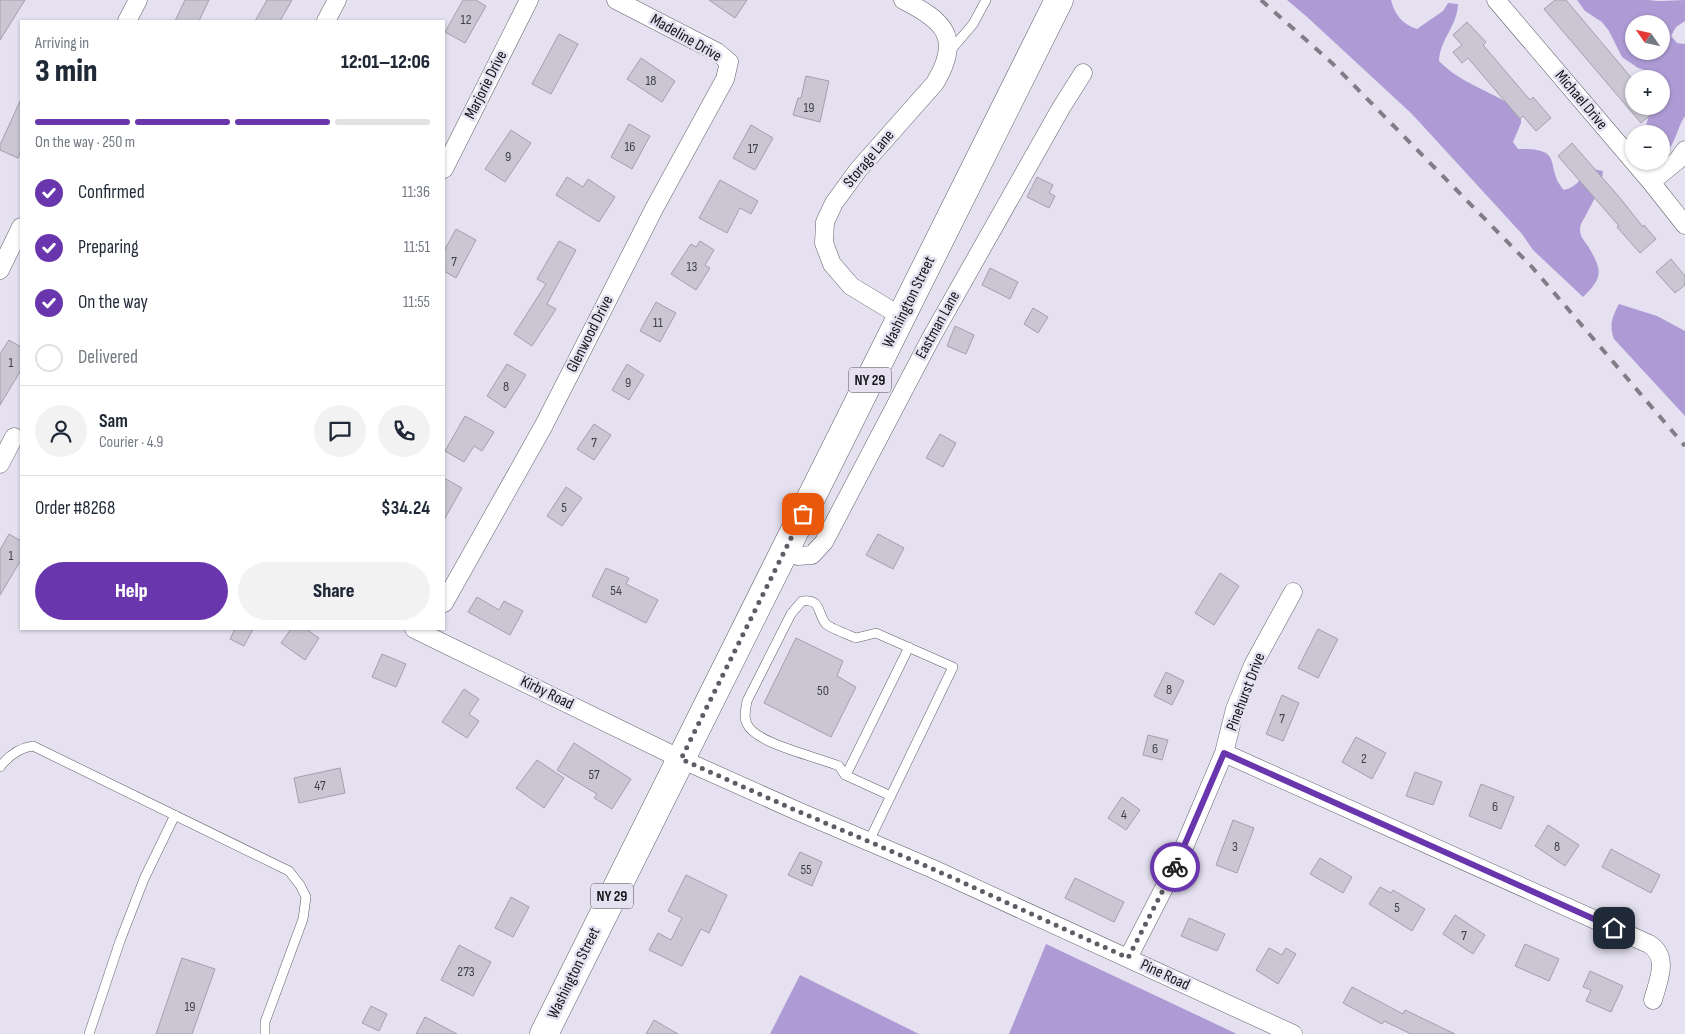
<!DOCTYPE html>
<meta charset="utf-8">
<style>
body{margin:0;font-family:"Sofia Sans Condensed",sans-serif;background:#f2f2f3;color:#1f2937;height:100vh;display:flex;flex-direction:column;font-size:19px;white-space:nowrap}
*{box-sizing:border-box;margin:0}
p{font-size:16px;color:#747a83}
.icon{flex:none;width:28px;height:28px;fill:none;stroke:currentColor;stroke-width:2;stroke-linecap:round;stroke-linejoin:round}
.map{position:relative;flex:1;overflow:hidden}
.sheet{position:absolute;left:20px;top:20px;width:425px;height:610px;display:flex;flex-direction:column;background:#fff;border-radius:0px;box-shadow:0 1px 4px #0004}
.sheet>*{flex:none}
.needle{width:32px;rotate:304deg}
.buttons{position:absolute;left:1625px;top:15px;display:grid;gap:10px}
.buttons a{display:grid;place-items:center;width:45px;height:45px;border-radius:50%;background:#fff;box-shadow:0 1px 4px #0004;font-size:25px}
.pin{position:absolute;display:grid;place-items:center;width:42px;height:42px;color:#fff;margin:-21px;border-radius:10px;box-shadow:0 2px 8px #0006}
.courier{position:absolute;display:grid;place-items:center;width:50px;height:50px;margin:-25px;border:4px solid #6a36ad;border-radius:50%;background:#fff;color:#222;box-shadow:0 1px 6px #0007}
.summary em{font-style:normal;font-weight:800}
.summary div{display:flex;flex-direction:column-reverse}
.summary{display:flex;align-items:center;justify-content:space-between;height:85px;padding:0 15px}
h1{font-size:32px;font-weight:800;line-height:38px}
.bar{display:grid;grid-template-columns:repeat(4,1fr);gap:8px 5px;align-content:center;height:60px;padding:0 15px}
.bar i{height:6px;border-radius:4px;background:#e0e1e3}
.bar .active{background:#6a36ad}
.bar p{grid-column:span 4}
.line{display:flex;align-items:center;gap:12px;padding:0 15px;border-top:1px solid #e0e1e3}
.line div{flex:1}
.round{display:grid;place-items:center;flex:none;width:52px;height:52px;border-radius:26px;background:#f2f2f3}
ol{padding:0 15px;list-style:none}
li{display:flex;align-items:center;gap:15px;height:55px}
li p{margin-inline-start:auto}
li .icon{padding:5px;border-radius:50%;background:#6a36ad;color:#fff;stroke-width:4}
li:last-child{color:#747a83}
li i{width:28px;height:28px;border:2px solid #e0e1e3;border-radius:50%}
.button{display:flex;gap:10px;margin-top:auto;padding:10px 15px}
.button a{flex:1;height:58px;border-radius:30px;background:#6a36ad;color:#fff;font-size:20px;font-weight:800;line-height:58px;text-align:center}
.button a+a{background:#f2f2f3;color:#1f2937}
.map>svg:first-child{display:block}
.forest{fill:#ae9bd5;fill-rule:evenodd}
.building{fill:#cac6d4;stroke:#a39fac}
.lines{fill:none;stroke-linecap:round;stroke-linejoin:round}
.service-casing{stroke:#625e6a;stroke-width:10}
.minor-casing{stroke:#625e6a;stroke-width:19}
.trunk-casing{stroke:#625e6a;stroke-width:29}
.service{stroke:#fff;stroke-width:9}
.minor{stroke:#fff;stroke-width:18}
.trunk{stroke:#fff;stroke-width:28}
.rail{stroke:#807d87;stroke-width:4;stroke-dasharray:9 9;stroke-linecap:butt}
.done{stroke:#5e5c65;stroke-width:5;stroke-dasharray:0 9}
.route{stroke:#6a36ad;stroke-width:6}
.labels{text-anchor:middle;dominant-baseline:central;stroke-width:5;stroke-linejoin:round;paint-order:stroke}
.number-label{font-size:14px;fill:#434148}
.shield{fill:#e5e1f0;stroke:#54525a;stroke-width:1}
.shield-label{font-size:15px;font-weight:bold;fill:#16151a}
.street-label{font-size:16px;fill:#16151a;stroke:#e5e1f0}
</style>
<div class="map">
<svg width="1685" height="1034" viewBox="0 0 1685 1034">
<rect width="100%" height="100%" fill="#e5e1f0"/>
<path class="forest" d="M1287,0H1391C1395,15 1402,24 1417,29L1443,11L1448,3L1458,4C1457,27 1440,39 1439,61C1462,85 1496,92 1521,112V123L1513,142L1518,149C1567,148 1543,166 1564,190C1578,187 1581,176 1593,169L1603,171C1602,187 1593,201 1586,215C1584,219 1580,224 1580,229C1580,237 1584,240 1588,246C1602,270 1604,277 1583,297L1533,250L1522,234L1412,114L1306,16Z
M1577,0H1649C1661,2 1673,0 1685,0V21L1676,27L1671,36L1677,43L1685,44V116C1678,126 1677,138 1669,149L1661,148V134H1644L1651,106H1661V79H1656L1648,71L1638,68L1622,57L1609,31L1602,22L1585,11ZM1634,24H1661V51H1634Z
M1619,304L1657,316L1685,331V416L1614,339C1609,325 1612,317 1619,304Z
M1046,944L1237,1034H1009Z
M800,975L919,1034H770Z"/>
<path class="building" d="M0,0H25L0,40Z
M185,0H209L199,21H175Z
M267,0H292L280,21H255Z
M463,0H476L486,6L465,43L445,32Z
M709,0H747L735,18Z
M1555,0H1566L1634,81V106H1661L1641,123L1544,9Z
M1467,22L1486,42L1483,45L1530,100L1533,97L1551,118L1536,131L1523,116L1520,119L1468,58L1462,63L1453,52L1462,45L1453,35Z
M559,34L578,44L551,94L532,84Z
M641,58L675,81L662,102L627,79Z
M806,76L829,81L820,122L793,115L798,98H801Z
M21,99V150L18,158L0,150V145Z
M629,124L650,136L632,169L611,157Z
M751,125L773,138L755,170L733,158Z
M511,130L531,143L505,182L485,169Z
M1572,143L1620,198L1643,227L1644,225L1656,239L1640,253L1617,227L1619,226L1558,156Z
M567,177L583,187L588,179L615,197L599,222L556,195Z
M1037,177L1053,185L1049,193L1055,196L1049,208L1027,197Z
M720,180L758,201L751,214L740,208L727,233L699,218Z
M456,229L476,240L456,278L444,271V251Z
M559,241L576,250L547,304L556,309L532,346L514,334L546,284L537,279Z
M700,241L714,250L705,265L710,268L696,290L671,274L691,244L696,247Z
M1671,259L1685,276V285L1675,293L1656,272Z
M990,268L1018,282L1010,299L982,285Z
M656,302L676,313L660,342L640,331Z
M1033,308L1048,317L1038,333L1024,324Z
M955,326L974,335L966,354L947,346Z
M9,340L21,347V370L0,405V354Z
M507,364L526,375L505,408L487,396Z
M627,364L644,375L629,400L612,390Z
M465,416L494,432L482,451L474,446L464,462L445,451Z
M594,424L611,435L594,460L577,449Z
M940,434L956,443L943,467L926,458Z
M444,478L462,488L444,520Z
M566,487L582,498L562,526L547,516Z
M9,534L21,541V560L0,595V550Z
M878,534L904,548L893,569L866,555Z
M606,568L629,578L626,584L658,600L646,623L592,596Z
M1220,573L1239,586L1214,625L1195,613Z
M477,597L499,610L504,601L523,611L510,635L468,612Z
M235,629H253L244,646L230,639Z
M291,629H306L319,638L305,660L281,643Z
M1318,629L1338,639L1318,678L1298,668Z
M796,638L843,661L837,676L856,687L831,737L764,703Z
M382,654L406,664L396,687L372,677Z
M1166,672L1184,681L1172,705L1154,696Z
M464,689L479,699L469,714L479,721L467,738L442,722Z
M1282,695L1299,703L1283,741L1266,734Z
M1148,735L1168,740L1162,760L1143,755Z
M1356,737L1386,753L1372,779L1342,762Z
M574,743L631,779L612,809L594,798L597,794L557,770Z
M537,760L564,778L544,808L516,788Z
M340,768L345,793L299,803L294,778Z
M1415,772L1442,782L1433,805L1406,796Z
M1481,784L1514,797L1501,829L1469,816Z
M1122,797L1140,810L1126,830L1108,818Z
M1233,820L1254,828L1237,873L1216,865Z
M1548,825L1579,845L1565,866L1535,846Z
M1611,849L1660,875L1651,893L1602,867Z
M800,852L822,862L812,886L788,875Z
M1320,858L1352,877L1343,893L1310,874Z
M686,875L727,895L709,933L701,929L682,966L649,950L658,933L671,940L682,918L668,911Z
M1075,878L1124,902L1114,922L1065,898Z
M1380,887L1391,893L1393,890L1425,909L1412,931L1369,904Z
M511,897L529,907L513,937L495,928Z
M1455,915L1485,935L1473,954L1443,934Z
M1189,918L1225,934L1217,951L1181,936Z
M1525,944L1559,959L1549,981L1515,966Z
M459,945L491,962L473,996L441,980Z
M1269,948L1282,955L1286,948L1296,954L1278,984L1256,970Z
M182,958L215,969L192,1034H156Z
M1590,971L1623,986L1611,1012L1586,1001L1591,990L1583,987Z
M1352,987L1403,1014L1405,1010L1455,1034H1411L1384,1021L1382,1024L1343,1003Z
M371,1006L387,1014L379,1031L362,1023Z
M425,1017L457,1034H416Z
M654,1020L678,1034H646Z"/>
<g class="lines">
<g class="service-casing">
<path id="service" d="M950,51L973,24L986,0
M0,767C9,755 19,748 33,746L289,871L300,885L306,897L303,919L265,1022V1034
M846,775L909,647
M869,841L953,667L876,633L856,638C849,635 832,629 826,624C817,614 822,598 802,601L791,614L747,701C746,708 743,717 747,724C756,744 818,757 839,766L845,775L891,796
M89,1034L120,941L144,879L175,815"/>
</g>
<g class="minor-casing">
<path id="minor" d="M1496,0L1651,182L1685,225
M127,21L138,0
M326,21L337,0
M444,169L529,0
M1651,182L1678,160L1685,150
M0,270L21,227
M902,317L851,286L832,264L824,243L825,222L834,203L858,170L935,83C962,38 945,21 903,0
M0,464L14,437
M785,550L798,556L812,555L824,542L931,338L1061,108L1083,73
M444,603L544,425L655,207L725,79L729,62L717,52L616,0
M414,629L681,759L795,810L933,869L1293,1034
M1224,753L1649,944C1670,957 1658,981 1653,1000
M1128,958L1179,859L1224,753L1235,709L1253,665L1293,592"/>
</g>
<g class="trunk-casing">
<path id="trunk" d="M544,1034L1059,0"/>
</g>
<use href="#service" class="service"/>
<use href="#minor" class="minor"/>
<use href="#trunk" class="trunk"/>
<path class="rail" d="M1261,0L1332,63L1532,267L1685,446"/>
</g>
<g class="lines">
<path class="done" d="M803,514L681,759L795,810L933,869L1128,958L1175,867"/>
<path class="route" d="M1175,867L1224,753L1614,928"/>
</g>
<g class="labels">
<g class="number-label">
<text x="466" y="19">12</text>
<text x="651" y="80">18</text>
<text x="809" y="107">19</text>
<text x="630" y="146">16</text>
<text x="753" y="148">17</text>
<text x="508" y="156">9</text>
<text x="454" y="261">7</text>
<text x="692" y="266">13</text>
<text x="658" y="322">11</text>
<text x="11" y="362">1</text>
<text x="628" y="382">9</text>
<text x="506" y="386">8</text>
<text x="594" y="442">7</text>
<text x="564" y="507">5</text>
<text x="11" y="555">1</text>
<text x="616" y="590">54</text>
<text x="1169" y="689">8</text>
<text x="823" y="690">50</text>
<text x="1282" y="718">7</text>
<text x="1155" y="748">6</text>
<text x="1364" y="758">2</text>
<text x="594" y="774">57</text>
<text x="320" y="785">47</text>
<text x="1495" y="806">6</text>
<text x="1124" y="814">4</text>
<text x="1235" y="846">3</text>
<text x="1557" y="846">8</text>
<text x="806" y="869">55</text>
<text x="1397" y="907">5</text>
<text x="1464" y="935">7</text>
<text x="466" y="971">273</text>
<text x="190" y="1006">19</text>
</g>
<g class="shield">
<rect x="849" y="367.5" width="42" height="25" rx="4"/>
<rect x="591" y="883.5" width="42" height="25" rx="4"/>
</g>
<g class="shield-label">
<text x="870" y="380">NY 29</text>
<text x="612" y="896">NY 29</text>
</g>
<g class="street-label">
<text transform="translate(686 38) rotate(30)">Madeline Drive</text>
<text transform="translate(486 85) rotate(-63)">Marjorie Drive</text>
<text transform="translate(1581 100) rotate(50)">Michael Drive</text>
<text transform="translate(869 159) rotate(-50)">Storage Lane</text>
<text transform="translate(909 302) rotate(-64)">Washington Street</text>
<text transform="translate(938 325) rotate(-61)">Eastman Lane</text>
<text transform="translate(590 334) rotate(-63)">Glenwood Drive</text>
<text transform="translate(1246 692) rotate(-69)">Pinehurst Drive</text>
<text transform="translate(547 693) rotate(26)">Kirby Road</text>
<text transform="translate(574 973) rotate(-64)">Washington Street</text>
<text transform="translate(1165 975) rotate(25)">Pine Road</text>
</g>
</g>
</svg>
<div class="buttons">
<a><svg class="needle" viewBox="-14 -14 28 28"><path d="M0-13l5 13h-10z" fill="#e53935"/><path d="M0 13l5-13h-10z" fill="#747a83"/></svg></a>
<a>+</a>
<a>−</a>
</div>
<div class="pin" style="left:803px;top:514px;background:#ea580c"><svg class="icon" aria-label="bag" viewBox="0 0 24 24"><path d="M5 8h14l-1 12H6zM9 8a3 3 0 0 1 6 0"/></svg></div>
<div class="pin" style="left:1614px;top:928px;background:#1f2937"><svg class="icon" aria-label="home" viewBox="0 0 24 24"><path d="M3 11l9-7 9 7M6 9v11h12V9"/></svg></div>
<div class="courier" style="left:1175px;top:867px"><svg class="icon" aria-label="bike" viewBox="0 0 24 24"><circle cx="6" cy="16" r="4"/><circle cx="18" cy="16" r="4"/><path d="M6 16l4-8h5l3 8M10 8l3 8H6M13 5h3"/></svg></div>
<section class="sheet">
<div class="summary"><div><h1>3 min</h1><p>Arriving in</p></div><em>12:01–12:06</em></div>
<div class="bar"><i class="active"></i><i class="active"></i><i class="active"></i><i></i><p>On the way · 250 m</p></div>
<ol>
<li><svg class="icon" aria-label="check" viewBox="0 0 24 24"><path d="M5 12l5 5 9-10"/></svg>Confirmed<p>11:36</p></li>
<li><svg class="icon" aria-label="check" viewBox="0 0 24 24"><path d="M5 12l5 5 9-10"/></svg>Preparing<p>11:51</p></li>
<li><svg class="icon" aria-label="check" viewBox="0 0 24 24"><path d="M5 12l5 5 9-10"/></svg>On the way<p>11:55</p></li>
<li><i></i>Delivered</li>
</ol>
<div class="line" style="height:90px"><a class="round"><svg class="icon" aria-label="person" viewBox="0 0 24 24"><circle cx="12" cy="8" r="4"/><path d="M4 21q1-7 8-7t8 7"/></svg></a><div><b>Sam</b><p>Courier · 4.9</p></div><a class="round"><svg class="icon" aria-label="chat" viewBox="0 0 24 24"><path d="M4 5h16v11H9l-5 4z"/></svg></a><a class="round"><svg class="icon" aria-label="phone" viewBox="0 0 24 24"><path d="M5 4h4l2 5-3 2q2 4 5 5l2-3 5 2v4C11 20 4 13 5 4z"/></svg></a></div>
<div class="line" style="height:65px"><div>Order #8268</div><b>$34.24</b></div>
<div class="button"><a>Help</a><a>Share</a></div>
</section>
</div>
